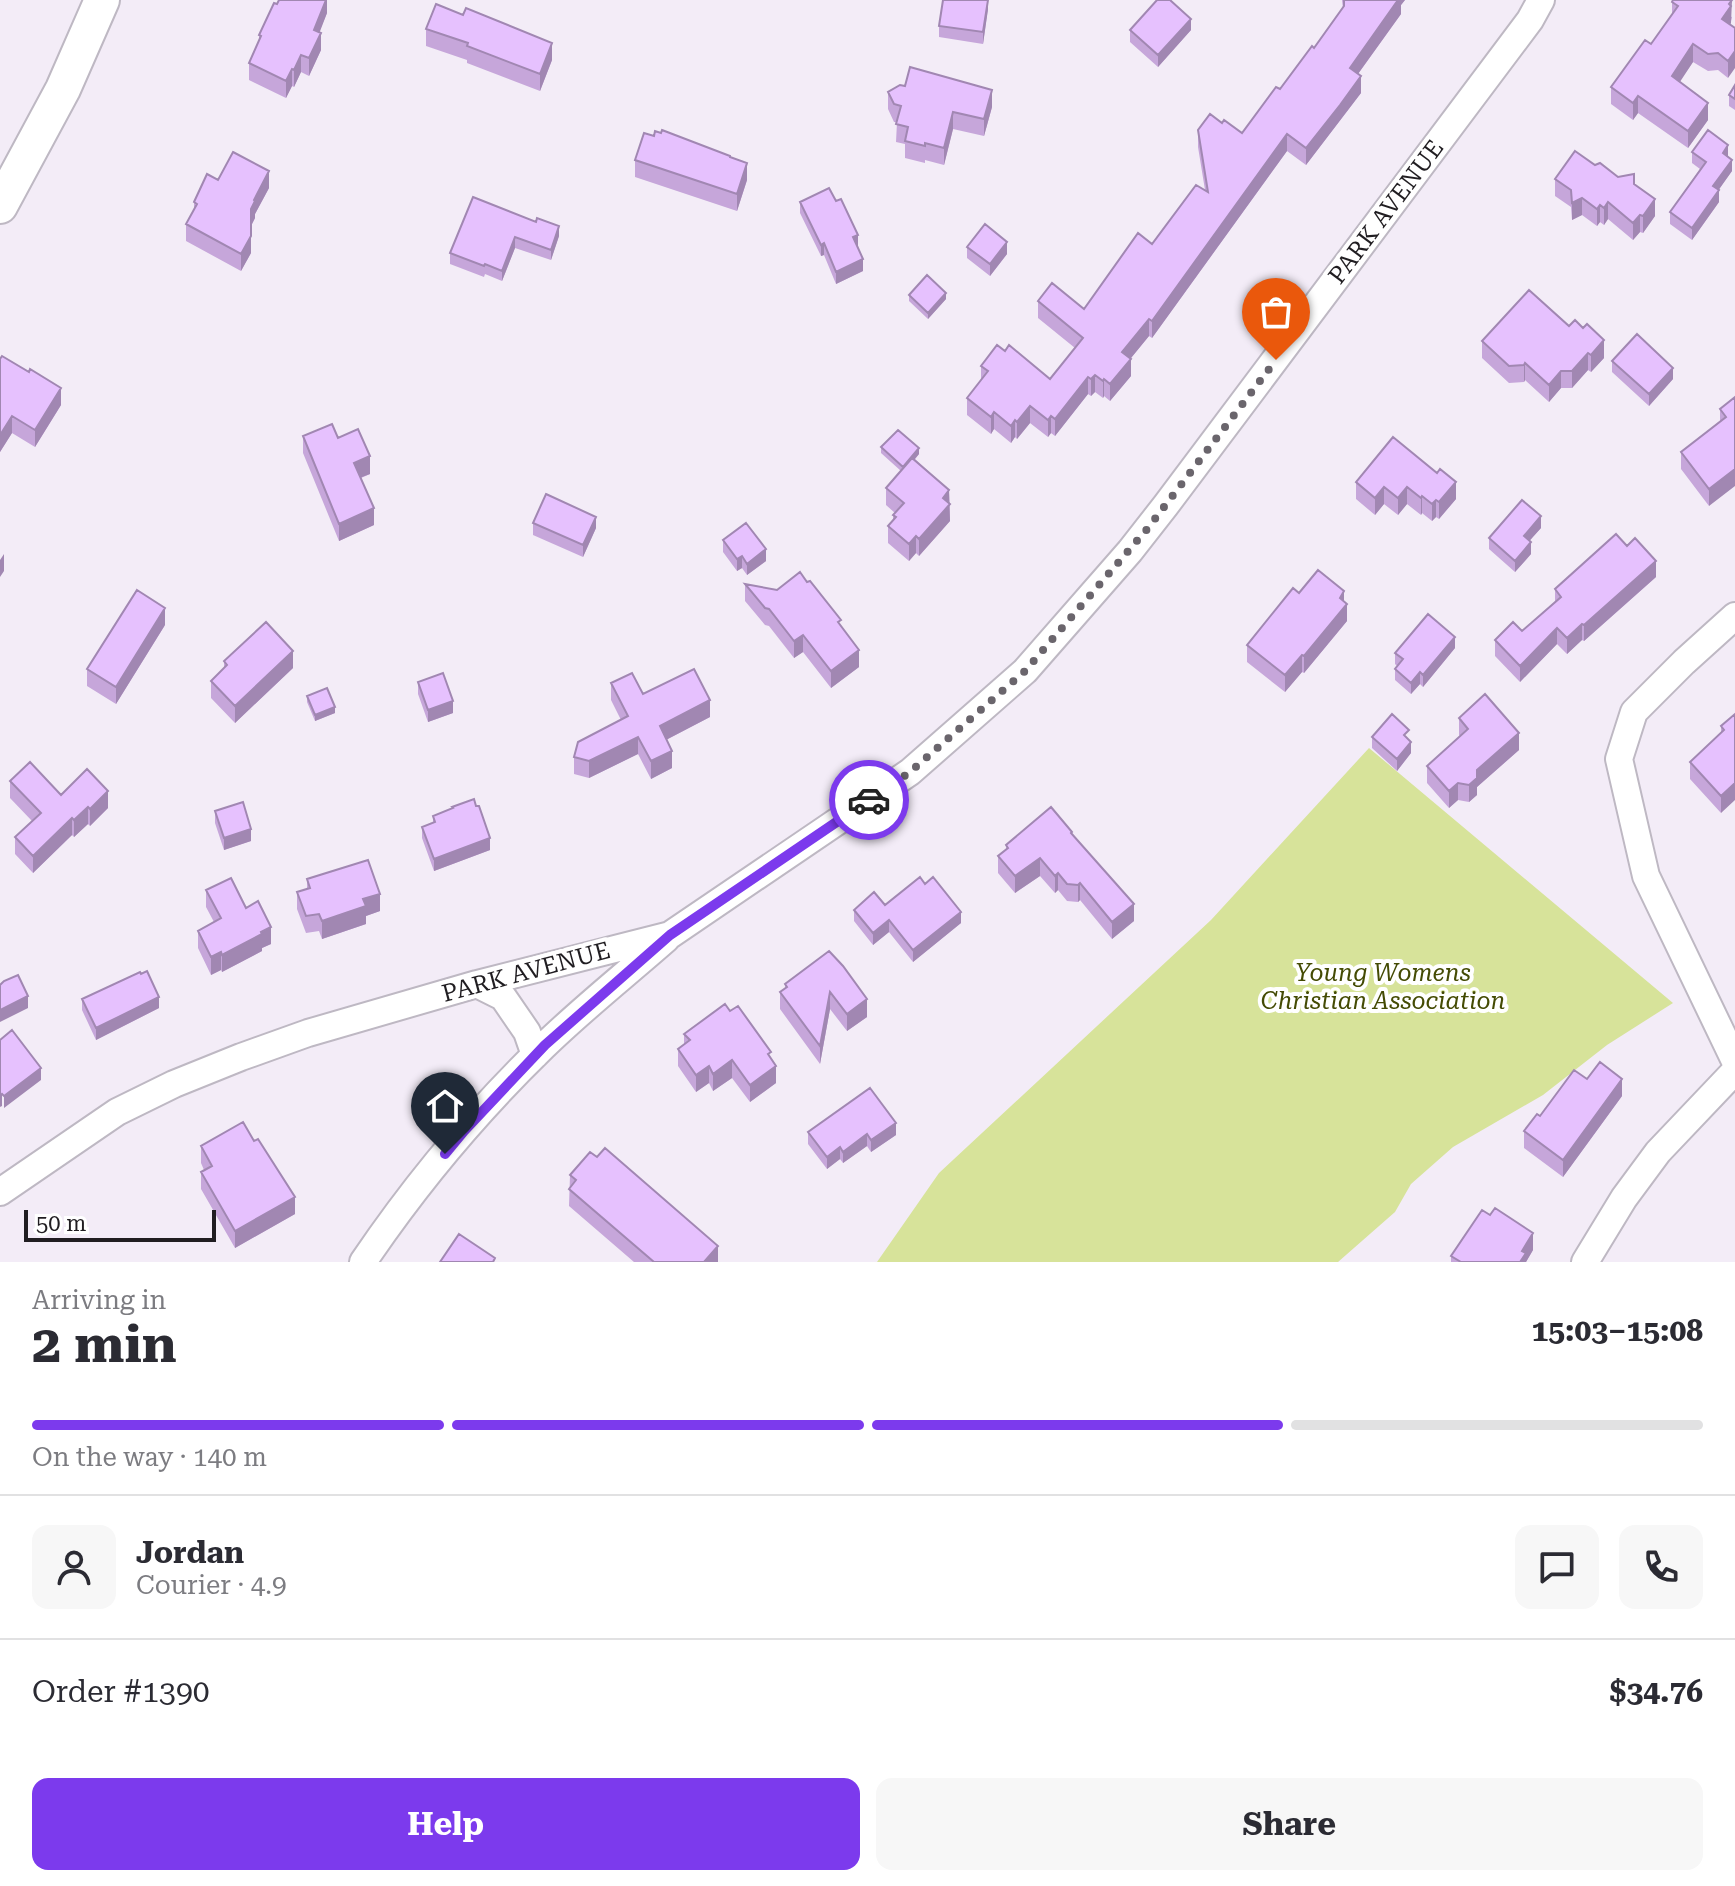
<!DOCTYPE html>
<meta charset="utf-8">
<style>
body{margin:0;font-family:"Roboto Serif",serif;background:#f7f7f7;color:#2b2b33;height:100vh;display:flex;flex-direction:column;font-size:30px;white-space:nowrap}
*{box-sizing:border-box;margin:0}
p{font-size:26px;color:#7c7c81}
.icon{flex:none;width:44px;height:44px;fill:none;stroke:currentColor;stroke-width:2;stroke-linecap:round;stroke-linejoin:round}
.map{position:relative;height:1262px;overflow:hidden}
.panel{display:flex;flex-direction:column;background:#fff;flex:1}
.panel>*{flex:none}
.scale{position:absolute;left:24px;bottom:20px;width:192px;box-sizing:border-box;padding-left:8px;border:4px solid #201d21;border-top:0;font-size:22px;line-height:28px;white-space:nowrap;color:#201d21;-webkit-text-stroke:6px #fff;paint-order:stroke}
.pin{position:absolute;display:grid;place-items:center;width:68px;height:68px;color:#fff;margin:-82px -34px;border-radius:50% 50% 50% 0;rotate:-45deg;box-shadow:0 0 8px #0007}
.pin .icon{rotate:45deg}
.courier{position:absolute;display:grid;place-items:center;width:80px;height:80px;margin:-40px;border:6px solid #7c3aed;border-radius:50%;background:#fff;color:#222;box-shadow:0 2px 10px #0007}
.overview em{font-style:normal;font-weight:700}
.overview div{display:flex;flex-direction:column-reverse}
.overview{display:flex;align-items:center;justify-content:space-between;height:136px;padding:0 32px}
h1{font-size:52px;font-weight:700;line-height:60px}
.bar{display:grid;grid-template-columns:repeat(4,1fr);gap:12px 8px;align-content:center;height:96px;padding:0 32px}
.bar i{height:10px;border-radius:6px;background:#e1e1e2}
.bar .selected{background:#7c3aed}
.bar p{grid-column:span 4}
.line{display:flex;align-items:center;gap:20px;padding:0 32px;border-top:2px solid #e1e1e2}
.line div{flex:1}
.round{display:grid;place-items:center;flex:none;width:84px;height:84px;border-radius:16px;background:#f7f7f7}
.primary-button{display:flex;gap:16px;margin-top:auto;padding:16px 32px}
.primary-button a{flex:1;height:92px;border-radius:16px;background:#7c3aed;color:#fff;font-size:32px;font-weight:700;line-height:92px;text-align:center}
.primary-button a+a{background:#f7f7f7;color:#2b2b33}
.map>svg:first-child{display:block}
.green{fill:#d7e39a}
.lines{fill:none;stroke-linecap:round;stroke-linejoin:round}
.minor-casing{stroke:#beb8c3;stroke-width:30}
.major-casing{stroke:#beb8c3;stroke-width:38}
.minor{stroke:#fff;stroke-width:26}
.major{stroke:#fff;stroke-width:34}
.wall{fill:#c6a6da}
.shaded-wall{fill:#a187b2}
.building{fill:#e6c1fe;stroke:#a187b2;stroke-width:2}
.done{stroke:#6a656c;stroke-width:8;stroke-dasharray:0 14.4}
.route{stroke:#7c3aed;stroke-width:10}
.labels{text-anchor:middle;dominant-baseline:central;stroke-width:8;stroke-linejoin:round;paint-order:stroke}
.street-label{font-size:24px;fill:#201d21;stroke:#fff}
.park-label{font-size:24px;font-style:italic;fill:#444b04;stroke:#fff}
</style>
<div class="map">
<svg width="1735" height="1262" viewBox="0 0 1735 1262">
<rect width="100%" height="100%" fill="#f3ecf7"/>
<path class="green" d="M1369,748L1673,1003L1607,1045L1543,1095L1453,1147L1411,1184L1395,1212L1338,1262H877L939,1173L1211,920Z"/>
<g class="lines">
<g class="minor-casing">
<path id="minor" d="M1735,616L1684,662L1634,712L1619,759L1646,876L1735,1061
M477,984L503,997L527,1032L535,1055
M0,1192L117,1112L174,1084L241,1057L308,1033L477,984L670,935L910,772L1025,671L1130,551L1166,505L1530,20L1541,0
M363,1262C415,1185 476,1112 543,1047C582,1009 625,975 666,939
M1585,1262L1624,1198L1658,1152L1735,1071"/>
</g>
<g class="major-casing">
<path id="major" d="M0,206L63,89L102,0"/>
</g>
<use href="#minor" class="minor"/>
<use href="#major" class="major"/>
</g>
<path class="wall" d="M327,0V13L319,32L321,50L309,76L301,72L294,87L292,86L286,98L249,80V63L259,41V35L277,4Z
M1342,0H1405L1401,5V14L1358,74L1361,93L1306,165L1287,151L1152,338L1149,336L1131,358V376L1110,401L1104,396L1103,398L1095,392L1091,396L1088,394L1055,436L1051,433L1048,437L1030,423L1017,439L1015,437L1011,443L994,429L991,434L967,415V398L981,380V366L1005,351L1050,379L1075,348L1038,318V301L1084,309L1152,244L1205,190L1198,147V130L1222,123L1242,133L1314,48L1343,9Z
M1672,2L1732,17L1730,25L1728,78L1718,70L1708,71L1693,62L1679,82L1708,120L1688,148L1638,113L1633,120L1611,104V87L1651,44L1672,15Z
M988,9L983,44L939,37V26Z
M463,15L552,60L540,91L467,63V60L426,46V29Z
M1130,30H1191L1158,67L1130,42Z
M1735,85V110L1729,106V95Z
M888,92L992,107L984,136L953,129L944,165L925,160V163L905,158V144L896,142L897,122H894L888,109Z
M1692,152L1728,157L1732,171L1718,190L1719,202L1692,240L1670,224V212L1700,169L1692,163Z
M730,158L747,180L737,211L635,177V160Z
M1595,165L1634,184L1655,216L1643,233L1640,232L1633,240L1608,219L1604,225L1600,222L1597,226L1582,215L1572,220L1571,207L1555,196V179Z
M218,180L269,188L255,214V218L251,226V253L241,271L186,241V224L194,210V202Z
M473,197L559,236L551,260L515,248L502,281L485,274L484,277L450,264V253Z
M800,202L858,246L863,271L836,284L824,255L821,256L800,213Z
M967,247L1007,254L990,276L967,258Z
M909,295L946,299L928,319L909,301Z
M1569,326L1604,358L1591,372L1588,370L1572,388H1561L1549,402L1525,380L1524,382L1509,383L1482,358V341Z
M0,359L61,405L35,447L12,433L0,452Z
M1612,361L1673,379L1649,406L1612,372Z
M1735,397L1709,506L1681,469V452L1720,422V409Z
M303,436L338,438L370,474L361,478L374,525L339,541L303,453Z
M1393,437L1456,499L1439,519L1436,517L1432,521L1422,513L1421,515L1407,504L1398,515L1384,504L1375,515L1356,499V482Z
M881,447L919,454L915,459L949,490L950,521L919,556L916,553L909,561L888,543V526L893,521V515L895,513L886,505V488L901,471L881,453Z
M533,523L596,528L583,557L533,535Z
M1541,528L1529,541L1531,554L1515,572L1489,549V538Z
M723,540L766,561L747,575L742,568L737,571L723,552Z
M1656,577L1584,641L1582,640L1567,654L1557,644L1520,682L1495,656V640L1522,631L1555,602V589Z
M745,584L777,590L841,626L859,667L831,688L803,652L794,658L769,626L765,625L745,601Z
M1299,593L1344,601L1347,621L1304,673L1302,672L1285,692L1247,662V645Z
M165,625L116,704L87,686V669Z
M1455,648L1423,687L1420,684L1411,694L1395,680V669L1397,666L1395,664V653Z
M224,661L293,668L235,723L211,698V681L224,668Z
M418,682L453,713L428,722L418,694Z
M611,683L643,694L710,717L666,740L672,768L651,779L638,754L589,778L574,774V757L621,720L611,700Z
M307,696L335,713L315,721L307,702Z
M1735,714L1721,813L1690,779V762L1721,733V726Z
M1459,718L1519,750L1477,787V795L1469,802L1458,800L1449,808L1427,783V766L1460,736L1459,735Z
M1372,737L1409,740L1411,753L1397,771L1372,748Z
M10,781L61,795L108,808L90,826L88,824L74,837L72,835L33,873L15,854V837L32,821L10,798Z
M215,811L251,841L224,850L215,823Z
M433,816L490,850L434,871L422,838V827L433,823Z
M1072,835L1134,921L1112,939L1080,900L1078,902L1067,901L1058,890L1055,893L1040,876L1015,893L998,873V856L1006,849V845Z
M307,879L380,911L366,916V924L322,939L319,931L306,933L297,909V892L307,889Z
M925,884L961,923L913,962L889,932L873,945L854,921V910L885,905Z
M206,890L246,908L271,944L262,948V951L222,972L221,970L211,975L198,948V931L214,922L206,907Z
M829,951L867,1017L847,1031L830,1009L820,1064L780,1009V992L785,988V984Z
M82,999L159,1008L96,1040L82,1010Z
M684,1034L771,1058L776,1083L750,1102L732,1078L713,1091L709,1083L696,1092L678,1066V1049L684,1045Z
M1587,1079L1622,1096L1563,1177L1524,1148V1131L1540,1116Z
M808,1132L896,1135L871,1152L867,1146L843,1163L840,1159L827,1169L808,1144Z
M201,1146L295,1214L235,1248L201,1189V1172L204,1170L201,1163Z
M570,1175L718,1262H634L569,1206Z
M1533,1250L1526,1262H1451V1256Z"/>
<path class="shaded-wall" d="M326,0H327V13L314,47V30Z
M988,0V9L983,44V32Z
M1397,0H1405L1401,5V14L1350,85V68Z
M1732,0L1731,23L1722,36V19Z
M1191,19V30L1158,67V55Z
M321,33V50L309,76V58Z
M552,43V60L540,91V74Z
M1693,44V62L1672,94V76Z
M1735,51V68L1728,78V61Z
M301,55V72L294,87V70Z
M292,69V86L286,98V81Z
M1361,76V93L1306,165V148Z
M992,90V107L984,136V119Z
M1638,96V113L1633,120V103Z
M1708,103V120L1688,148V131Z
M953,112V129L944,165V148Z
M1287,134V151L1152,338V321Z
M1728,145V157L1723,153Z
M1732,160V171L1713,198V186Z
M747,163V180L737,211V194Z
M269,171V188L255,214V218L251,226V209L254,200Z
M1719,190V202L1692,240V228Z
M1582,198V215L1572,220V203Z
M1655,199V216L1643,233V216Z
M1608,202V219L1604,225V208Z
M1600,205V222L1597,226V209Z
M1640,215V232L1633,240V223Z
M559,226V236L551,260V250Z
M858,235V246L853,249V237Z
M251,236V253L241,271V254Z
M515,237V248L502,281V271Z
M1007,242V254L990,276V264Z
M824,243V255L821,256V245Z
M863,259V271L836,284V272Z
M946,293V299L928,319V313Z
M1149,319V336L1122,369V352Z
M1604,340V358L1591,372V355Z
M1588,353V370L1572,388V371Z
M1131,359V376L1110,401V384Z
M1525,363V380L1524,382V365Z
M1673,368V379L1649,406V394Z
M1561,371V388L1549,402V385Z
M1095,375V392L1091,396V379Z
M1088,377V394L1055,436V419Z
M1104,379V396L1103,398V381Z
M61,388V405L35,447V430Z
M1030,406V423L1017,439V422Z
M994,412V429L991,434V417Z
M12,416V433L0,452V435Z
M1051,416V433L1048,437V420Z
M1015,420V437L1011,443V426Z
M919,448V454L903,473V467Z
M370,456V474L354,480V463Z
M1735,469V486L1709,506V489Z
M1456,482V499L1439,519V502Z
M1384,487V504L1375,515V498Z
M1407,487V504L1398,515V498Z
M949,490L950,521L919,556V539L943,498Z
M1422,496V513L1421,515V498Z
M1436,500V517L1432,521V504Z
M374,508V525L339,541V524Z
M1541,516V528L1524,547V536Z
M596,517V528L583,557V545Z
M916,536V553L909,561V544Z
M1531,542V554L1515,572V561Z
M766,549V561L747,575V564Z
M4,554V571L0,577V560Z
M742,556V568L737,571V559Z
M1656,561V577L1584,641V625Z
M1344,591V607L1347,604V621L1304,673V656Z
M165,608V625L116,704V687Z
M1582,624V640L1567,654V638Z
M1557,628V644L1520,682V666Z
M803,635V652L794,658V641Z
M1455,637V648L1423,687V675Z
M859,650V667L831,688V671Z
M293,651V668L235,723V706Z
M1302,655V672L1285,692V675Z
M1420,672V684L1411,694V683Z
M710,700V717L660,743V726Z
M453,701V713L428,722V710Z
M335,707V713L315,721V715Z
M1519,733V750L1477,787V795L1469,802V785L1477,770Z
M638,737V754L589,778V761Z
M1411,742V753L1397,771V759Z
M672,751V768L651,779V761Z
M1458,783V800L1449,808V791Z
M1735,783V800L1721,813V796Z
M108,791V808L90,826V809Z
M88,807V824L74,837V820Z
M72,818V835L33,873V856Z
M251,829V841L224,850V838Z
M490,838V850L434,871V859Z
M1040,858V876L1015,893V876Z
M1058,873V890L1055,893V876Z
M1080,883V900L1078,902V885Z
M380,894V911L366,916V924L322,939V921L363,899Z
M1134,904V921L1112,939V922Z
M961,912V923L913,962V950Z
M889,920V932L873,945V933Z
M271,927V944L262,948V951L222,972V955Z
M221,952V970L211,975V957Z
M830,992V1009L820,1064V1046Z
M28,996V1008L0,1022V1010Z
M159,997V1008L96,1040V1028Z
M867,999V1017L847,1031V1014Z
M732,1060V1078L713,1091V1074Z
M709,1066V1083L696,1092V1075Z
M776,1066V1083L750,1102V1085Z
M41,1068V1080L4,1108V1096Z
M1622,1079V1096L1563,1177V1160Z
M2,1094V1106L0,1107V1096Z
M896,1123V1135L871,1152V1140Z
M867,1134V1146L843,1163V1152Z
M840,1147V1159L827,1169V1157Z
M295,1197V1214L235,1248V1231Z
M1533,1233V1250L1526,1262H1520L1522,1251Z
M718,1246V1262H704Z"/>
<path class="building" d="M279,0H326L314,30L321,33L309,58L301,55L294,70L292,69L286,81L249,63L261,36L259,35L274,3L277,4Z
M943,0H988L983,32L939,26Z
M1157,0H1170L1191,19L1158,55L1130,30Z
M1344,0H1398L1350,68L1361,76L1340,105L1306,148L1287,134L1152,321L1149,319L1122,352L1131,359L1110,384L1104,379L1103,381L1095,375L1091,379L1088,377L1055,419L1051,416L1048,420L1030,406L1017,422L1015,420L1011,426L994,412L991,417L967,398L988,371L981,366L997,345L1005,351L1009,345L1050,379L1083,338L1038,301L1052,283L1084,309L1138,233L1152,244L1196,185L1208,192L1198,130L1210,114L1222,123L1224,120L1242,133L1276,87L1280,89L1312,46L1314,48L1344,6Z
M1673,0H1732L1729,4L1731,6L1722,19L1735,28V51L1728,61L1718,53L1708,54L1693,44L1672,76L1708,103L1688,131L1638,96L1633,103L1611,87L1645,40L1651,44L1678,6L1672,2Z
M436,4L463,15L466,8L552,43L540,74L467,46L468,43L426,29Z
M910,67L992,90L984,119L953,112L944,148L925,143V146L905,141L908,127L896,124L901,106L894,104L888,92L900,85L905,86Z
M1735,85V99L1729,95Z
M662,130L730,156V157L747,163L737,194L635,160L644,133L654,136L655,131L661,133Z
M1708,130L1728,145L1723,153L1732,160L1713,186L1719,190L1692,228L1670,212L1706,162L1692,152Z
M1575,151L1595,165L1600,163L1618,177L1634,174V184L1655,199L1643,216L1640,215L1633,223L1608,202L1604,208L1600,205L1597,209L1582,198L1572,203L1571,190L1555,179Z
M233,152L269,171L254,200L255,201L251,209V236L241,254L186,224L197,204L194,202L207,174L218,180Z
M829,188L836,201L841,199L858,235L853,237L863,259L836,272L824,243L821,245L800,202Z
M473,197L536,222L537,218L559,226L551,250L515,237L502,271L485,264L484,266L450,253Z
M985,224L1007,242L990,264L967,247Z
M927,275L946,293L928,313L909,295Z
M1529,290L1569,326L1575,320L1583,328L1587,324L1604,340L1591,355L1588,353L1572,371H1561L1549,385L1525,363L1524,365L1509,366L1482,341Z
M1637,334L1673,368L1649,394L1612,361Z
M2,356L29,372L30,369L61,388L35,430L12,416L0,435V359Z
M1735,397V469L1709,489L1681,452L1726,417L1720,409Z
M332,424L338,438L358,429L370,456L354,463L374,508L339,524L303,436Z
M898,430L919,448L903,467L881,447Z
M1393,437L1437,473L1440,469L1456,482L1439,502L1436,500L1432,504L1422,496L1421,498L1407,487L1398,498L1384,487L1375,498L1356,482Z
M912,458L949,490L943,498L950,504L919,539L916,536L909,544L888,526L896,517L893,515L904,503L886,488Z
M546,494L596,517L583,545L533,523Z
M1522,500L1541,516L1524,536L1531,542L1515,561L1489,538Z
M746,523L766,549L747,564L742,556L737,559L723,540Z
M1616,534L1627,546L1635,538L1656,561L1584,625L1582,624L1567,638L1557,628L1520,666L1495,640L1513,622L1522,631L1561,597L1555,589Z
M1318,570L1344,591L1340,598L1347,604L1304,656L1302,655L1285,675L1247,645L1293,588L1299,593Z
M800,572L807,582L810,581L841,620L838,622L859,650L831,671L803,635L794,641L769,609L765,608L745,584L777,590Z
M137,590L165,608L116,687L87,669Z
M1428,614L1455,637L1423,675L1420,672L1411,683L1395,669L1403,659L1395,653Z
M266,622L293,651L235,706L211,681L227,665L224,661Z
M694,669L710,700L660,726L672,751L651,761L638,737L589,761L574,757L578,742L628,716L611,683L632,673L643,694Z
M443,673L453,701L428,710L418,682Z
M327,688L335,707L315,715L307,696Z
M1485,694L1519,733L1477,770V778L1469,785L1458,783L1449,791L1427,766L1468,729L1459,718Z
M1392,714L1409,730L1404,735L1411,742L1397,759L1372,737Z
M1735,714V783L1721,796L1690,762L1724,730L1721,726Z
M30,762L61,795L87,769L108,791L90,809L88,807L74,820L72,818L33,856L15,837L41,813L10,781Z
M474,799L476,806H479L490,838L434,859L422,827L435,822L433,816L453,808L452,807Z
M243,802L251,829L224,838L215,811Z
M1051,807L1072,832L1071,833L1134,904L1112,922L1080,883L1078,885L1067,884L1058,873L1055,876L1040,858L1015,876L998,856L1008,848L1006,845Z
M368,860L380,894L363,899L366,906L322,921L319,914L306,916L297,892L310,888L307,879Z
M920,877L925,884L933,877L961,912L913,950L889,920L873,933L854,910L874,892L885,905Z
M231,878L246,908L258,901L271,927L261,932L262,934L222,955L221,952L211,957L198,931L221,918L206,890Z
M829,951L843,966L867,999L847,1014L830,992L820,1046L780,992L787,987L785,984Z
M147,971L159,997L96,1028L82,999L140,972L141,974Z
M18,975L28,996L0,1010V985L4,981Z
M725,1004L730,1011L738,1006L771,1052L768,1054L776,1066L750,1085L732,1060L713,1074L709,1066L696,1075L678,1049L690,1040L684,1034Z
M12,1030L41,1068L4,1096L2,1094L0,1096V1040Z
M1600,1062L1622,1079L1563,1160L1524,1131L1537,1114L1540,1116L1574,1070L1587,1079Z
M870,1088L896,1123L871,1140L867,1134L843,1152L840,1147L827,1157L808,1132Z
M243,1122L254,1141L258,1139L295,1197L235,1231L201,1172L212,1166L201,1146Z
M605,1148L718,1246L704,1262H654L569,1189L576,1180L570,1175L590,1152L597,1157Z
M1495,1208L1533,1233L1522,1251L1526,1253L1520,1262H1461L1451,1256L1482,1210L1490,1215Z
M459,1234L495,1258L493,1262H440Z"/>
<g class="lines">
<path class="done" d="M869,800L910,772L1025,671L1148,528L1276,360"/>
<path class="route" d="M445,1154L464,1131L545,1045L670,935L869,800"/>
</g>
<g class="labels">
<g class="street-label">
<text transform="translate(1386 212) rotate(-53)">PARK AVENUE</text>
<text transform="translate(526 972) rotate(-15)">PARK AVENUE</text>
</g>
<g class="park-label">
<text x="1383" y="973">Young Womens<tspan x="1383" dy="28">Christian Association</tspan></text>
</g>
</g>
</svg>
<div class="scale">50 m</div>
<div class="pin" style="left:1276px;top:360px;background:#ea580c"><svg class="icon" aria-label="bag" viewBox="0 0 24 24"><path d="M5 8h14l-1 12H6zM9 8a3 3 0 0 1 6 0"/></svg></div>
<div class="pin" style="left:445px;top:1154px;background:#1f2937"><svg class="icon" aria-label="home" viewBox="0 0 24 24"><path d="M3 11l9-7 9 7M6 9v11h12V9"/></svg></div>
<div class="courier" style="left:869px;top:800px"><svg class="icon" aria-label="car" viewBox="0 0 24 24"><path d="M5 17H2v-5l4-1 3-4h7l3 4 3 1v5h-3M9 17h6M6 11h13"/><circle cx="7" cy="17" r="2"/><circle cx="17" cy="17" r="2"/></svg></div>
</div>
<section class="panel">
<div class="overview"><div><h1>2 min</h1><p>Arriving in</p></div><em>15:03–15:08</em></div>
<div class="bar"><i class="selected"></i><i class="selected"></i><i class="selected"></i><i></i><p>On the way · 140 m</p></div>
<div class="line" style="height:144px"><a class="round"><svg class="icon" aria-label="person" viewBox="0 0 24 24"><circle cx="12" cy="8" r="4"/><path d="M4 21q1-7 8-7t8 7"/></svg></a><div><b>Jordan</b><p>Courier · 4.9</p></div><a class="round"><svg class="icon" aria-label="chat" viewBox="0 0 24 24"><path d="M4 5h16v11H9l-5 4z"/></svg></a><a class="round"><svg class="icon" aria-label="phone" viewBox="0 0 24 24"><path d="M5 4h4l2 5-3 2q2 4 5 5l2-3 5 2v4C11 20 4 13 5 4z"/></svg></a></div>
<div class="line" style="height:104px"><div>Order #1390</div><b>$34.76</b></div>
<div class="primary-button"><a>Help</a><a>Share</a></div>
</section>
